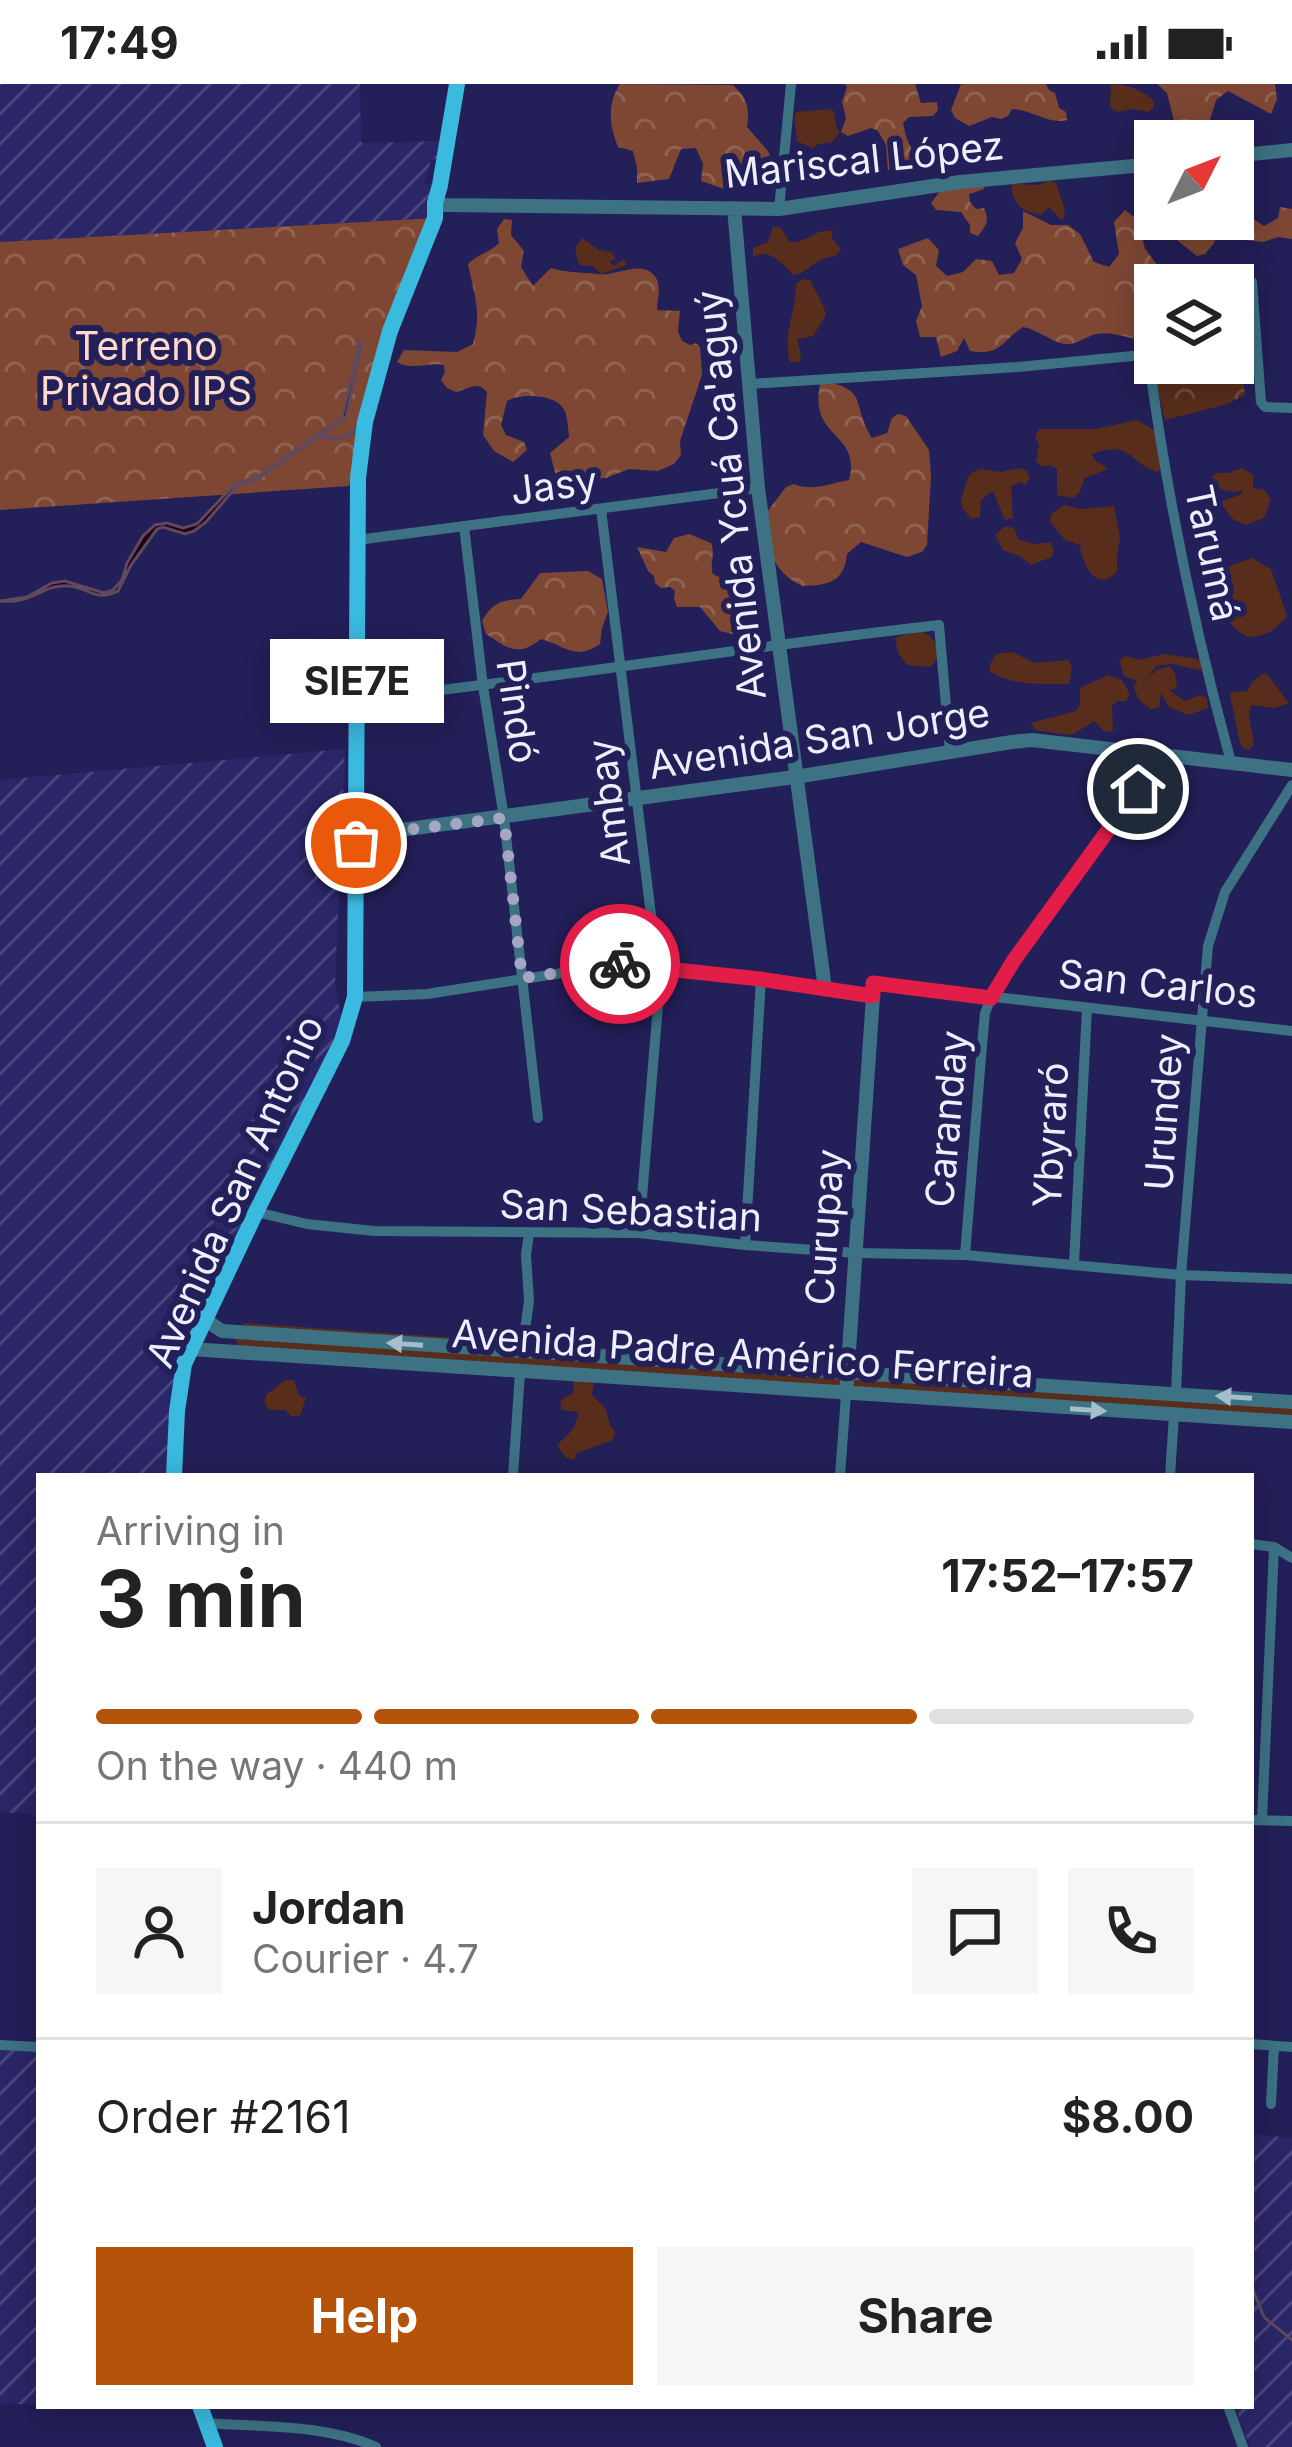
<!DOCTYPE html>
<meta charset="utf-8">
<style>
body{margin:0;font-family:Inter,sans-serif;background:#f6f6f6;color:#222;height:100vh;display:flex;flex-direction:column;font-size:45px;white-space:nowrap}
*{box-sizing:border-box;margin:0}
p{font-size:39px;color:#767676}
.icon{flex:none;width:66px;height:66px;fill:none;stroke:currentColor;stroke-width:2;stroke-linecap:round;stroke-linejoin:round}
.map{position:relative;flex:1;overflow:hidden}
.drawer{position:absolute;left:36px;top:1389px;width:1218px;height:936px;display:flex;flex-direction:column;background:#fff;border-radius:0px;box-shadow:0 6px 30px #0003}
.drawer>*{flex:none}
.needle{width:78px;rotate:48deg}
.controls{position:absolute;left:1134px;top:36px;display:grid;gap:24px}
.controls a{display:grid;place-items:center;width:120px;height:120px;border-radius:0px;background:#fff;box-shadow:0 6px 30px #0003;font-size:60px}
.pin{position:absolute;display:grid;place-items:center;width:102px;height:102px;color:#fff;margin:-51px;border:6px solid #fff;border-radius:50%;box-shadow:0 3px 12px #0007}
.courier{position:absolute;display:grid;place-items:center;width:120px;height:120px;margin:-60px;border:9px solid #e11d48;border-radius:50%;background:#fff;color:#222;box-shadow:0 3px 15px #0007}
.bubble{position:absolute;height:84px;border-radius:0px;background:#fff;box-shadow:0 6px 30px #0003;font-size:39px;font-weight:700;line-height:84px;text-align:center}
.head em{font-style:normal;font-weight:700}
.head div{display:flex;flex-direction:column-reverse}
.head{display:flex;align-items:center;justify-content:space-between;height:204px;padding:0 60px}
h1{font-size:78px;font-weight:700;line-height:90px}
.bar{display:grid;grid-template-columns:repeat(4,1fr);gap:18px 12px;align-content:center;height:144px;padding:0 60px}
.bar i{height:15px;border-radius:9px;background:#e0e0e0}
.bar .on{background:#b45309}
.bar p{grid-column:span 4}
.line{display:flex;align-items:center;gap:30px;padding:0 60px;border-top:3px solid #e0e0e0}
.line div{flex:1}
.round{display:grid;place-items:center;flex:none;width:126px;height:126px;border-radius:0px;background:#f6f6f6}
.cta{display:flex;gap:24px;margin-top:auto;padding:24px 60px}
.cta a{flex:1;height:138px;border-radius:0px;background:#b45309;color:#fff;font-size:48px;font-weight:700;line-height:138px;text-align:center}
.cta a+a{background:#f6f6f6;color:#222}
.status{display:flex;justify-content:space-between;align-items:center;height:84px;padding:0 60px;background:#fff;direction:ltr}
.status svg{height:33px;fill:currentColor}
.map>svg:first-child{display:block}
.industrial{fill:url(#industrial-furrows)}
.green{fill:#592d1b}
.forest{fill:url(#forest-crowns)}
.park{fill:url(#park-crowns)}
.water{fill:#230018;stroke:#60485d;stroke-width:3}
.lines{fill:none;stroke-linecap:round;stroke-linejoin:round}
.stream{stroke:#60485d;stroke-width:3}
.minor{stroke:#3c7284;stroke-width:10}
.tertiary{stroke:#3c7284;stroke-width:14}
.primary{stroke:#3abadf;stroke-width:16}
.oneway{fill:#a6bdcd}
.done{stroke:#a6a6c4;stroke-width:12;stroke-dasharray:0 21.6}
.route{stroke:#e11d48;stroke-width:15}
.labels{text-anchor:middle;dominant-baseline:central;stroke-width:12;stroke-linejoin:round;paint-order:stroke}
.street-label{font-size:39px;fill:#edeffe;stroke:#231f58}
.park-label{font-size:39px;fill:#ffdacd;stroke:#231f58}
</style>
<div class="status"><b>17:49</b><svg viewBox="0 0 49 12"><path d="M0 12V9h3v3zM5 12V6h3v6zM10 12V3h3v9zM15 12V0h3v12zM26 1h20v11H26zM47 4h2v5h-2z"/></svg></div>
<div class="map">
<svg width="1292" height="2363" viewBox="0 0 1292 2363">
<defs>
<pattern id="industrial-furrows" width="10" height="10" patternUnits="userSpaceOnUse" patternTransform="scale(3)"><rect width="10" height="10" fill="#2b2667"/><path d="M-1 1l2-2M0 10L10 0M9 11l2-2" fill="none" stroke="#4a467e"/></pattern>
<pattern id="forest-crowns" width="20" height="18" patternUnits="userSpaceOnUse" patternTransform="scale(3)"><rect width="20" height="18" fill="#7d4733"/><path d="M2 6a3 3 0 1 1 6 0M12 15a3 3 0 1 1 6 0" fill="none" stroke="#906252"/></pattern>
<pattern id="park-crowns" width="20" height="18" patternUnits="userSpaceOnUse" patternTransform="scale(3)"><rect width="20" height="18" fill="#592d1b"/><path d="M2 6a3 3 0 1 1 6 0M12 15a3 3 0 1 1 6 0" fill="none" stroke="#714c3d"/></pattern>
</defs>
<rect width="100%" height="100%" fill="#231f58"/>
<path class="industrial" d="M0,0H360L361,59L443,57L438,74L431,76L424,100L433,98L435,134L0,158Z
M345,665L335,899L342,938L196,1239L172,1392H39V1731L0,1728V696Z
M0,1964L39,1965V2321L0,2319Z
M1251,2050L1292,2054V2363H1250L1235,2322H1251Z"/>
<path class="green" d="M1111,0C1127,0 1141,6 1153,16L1154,24L1148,28L1133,25L1117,28L1110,23Z
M828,25L834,27L836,42L840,49L832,58L816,61L814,65L797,57L794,31L797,28Z
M1050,96L1057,100C1059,112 1067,123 1064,135H1060L1049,123L1041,131C1023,128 1014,122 1011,103L1013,100L1039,101Z
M773,142L781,144L789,158C805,160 817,143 833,147L831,153L841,165L836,172C811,175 812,188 793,191C781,178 771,164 753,173V164L768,158Z
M582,154L597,165L611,168L616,175L610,177L611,180L615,181L624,175L627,181L601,190L592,182L579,181L575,164Z
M802,195L810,196C815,207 824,219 826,231L813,252L797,255L801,270L799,278H790C782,251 796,228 796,200Z
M1137,336L1154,346L1163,382L1158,388C1127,379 1133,355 1092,370L1095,376L1108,385L1085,394L1079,409L1073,414L1057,411V385L1050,381L1042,383L1036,377L1039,361L1035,353L1039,345H1096Z
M1021,384L1027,387L1030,394L1025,401L1021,398L1011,402L1013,434L1005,436L993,407L981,416L980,433L972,435L962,424L961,416L968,393L973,388L981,385L1001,388Z
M1242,384L1253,391V404L1264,406L1271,415L1264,434L1245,441L1234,436L1221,420L1222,417L1242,410V407C1229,409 1218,407 1211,395L1216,389H1229Z
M1064,421L1081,425L1114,422L1120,454L1117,471V487C1097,511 1082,480 1080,461L1065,456L1050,438L1051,430Z
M1005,442L1014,444L1018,455L1033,460L1050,458L1054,465L1052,473L1031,481L1021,473L1003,466L995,451Z
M1252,474L1271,485L1287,532C1275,547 1266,552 1247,553C1221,536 1209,515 1221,485Z
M919,546C936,553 946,569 930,583L907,581L898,569L895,554Z
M1012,568L1035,579L1068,576L1072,583L1069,600C1042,600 1015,602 990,588V580L996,570Z
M1164,570L1205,576L1203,587L1172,580L1156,582L1148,594L1157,586L1169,582L1175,589L1177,601L1175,605L1169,606L1185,617L1200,611L1207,614L1208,624L1188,631L1169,623L1161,609L1159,623L1151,625L1139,616L1133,601L1138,597L1124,592L1119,577L1125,572L1140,576Z
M1263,590H1267L1289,619L1275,624L1251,621L1249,633L1254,660L1249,666L1244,665L1240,659L1230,611L1232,608L1247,607L1253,597Z
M1108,591L1122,596L1130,610L1126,617H1118L1112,622L1113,647L1105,648L1094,637L1074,650L1067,651L1035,646L1031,639L1076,627L1080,620V604Z
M244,1239L837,1281L843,1287L841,1304L592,1296L594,1303L591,1310L606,1325L610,1341L615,1348L613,1356L577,1369L574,1376L566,1374L557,1361C568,1351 577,1344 578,1328L562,1326L560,1317L574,1308L573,1292L242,1266L237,1260L235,1250Z
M846,1295L1292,1315V1336L852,1307Z
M286,1296H294L299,1311L306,1314L300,1332H291L285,1326H269L264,1318L267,1310Z"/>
<path class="forest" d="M620,0L733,1C747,14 750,24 747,43L768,67L778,96L747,101L733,108L701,97L703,80L696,64L681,65L669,95L637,99V83L633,67L618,63C609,41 607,20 620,0Z
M845,0H915L921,19L937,18L938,26L933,32L909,33L903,39C906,53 908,67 924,71L927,78L912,85L888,86L886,61L878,47L871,44L848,52L841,48L846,34L842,18L847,3Z
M961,0H1046L1049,6L1055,9L1059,24L1066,28L1067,36C1049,41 1031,25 1012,25L1008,32L1001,35L992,33L969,42L955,34L951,26Z
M1157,0H1275L1277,15L1271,30L1228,7L1216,16L1207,46L1175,41L1167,9Z
M985,100L984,105L969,110L970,118L976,125L984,124C990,137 986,142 978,152L970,149V141L961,128L936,126L931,119L941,106Z
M1280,123L1292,125V155L1278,153L1263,158L1238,155L1233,148L1243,136V128L1264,142L1278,134Z
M1125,126L1138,136L1145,165L1165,191L1150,198L1144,212L1147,228L1155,230V256C1135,259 1116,246 1096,250C1087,252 1078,260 1068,260C1055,261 1040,246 1023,243C1000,258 1002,272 970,267L964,254L957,267L941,273L936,253H920L916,237L922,222L916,191L903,181L898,165L928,154L939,166L936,182L947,192L963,188L976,175L992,177L999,191L1014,189L1022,175L1015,159L1023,144V127L1051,141H1068L1080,150L1094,178L1109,183L1119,170L1114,138Z
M435,134L386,245L349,402L0,426V158Z
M504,135L512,136L511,151L524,167L521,183L533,202L551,184C567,189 581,188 597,190C614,193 639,176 653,190C663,200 657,214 657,226L680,227L678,247L682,257L690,261L696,259L700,263L702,291L680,357L681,371L674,380L658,387L629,385L606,394L584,395L567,409L560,408L550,369L569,353C568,344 568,331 563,324C555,310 519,309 507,317L501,341L506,351L524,358L527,366L513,378L494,367L483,351L487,308C476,296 469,305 456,308L447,304L441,296L445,288L444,281C428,278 412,287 397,278L404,266L457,268L473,260C482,227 474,211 468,180C478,170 489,169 499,159L497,145Z
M1163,135C1176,135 1199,139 1210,136L1215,142V158L1205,170L1197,172L1173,153Z
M821,296C871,307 850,318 872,354L887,349L892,334L898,330L906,332L929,366L931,392L927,461L922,468L907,473L861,458L847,470C844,499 828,501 802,502C768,485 769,462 767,428L786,403L794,400C812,408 831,399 849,396C862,346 806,357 821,296Z
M689,450L711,459C716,470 709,479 713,490C737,501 748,526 736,551L720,547L700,523H677L674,515L675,507L670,503L661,504L655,499L654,492L648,487L637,463L666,468L674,454Z
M588,487L602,495L608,528L602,544L600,560C575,577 566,562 541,555C517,574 508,564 486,550L482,537C492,519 501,516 521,515L540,489Z"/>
<path class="park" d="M1240,263L1245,311L1227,320L1165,336L1151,278L1233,279V264Z"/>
<path class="water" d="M360,258L362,260L346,333L320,351C337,355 348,354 359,341C350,358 335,355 318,353L256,396L237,402L206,438L194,447L185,450L163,443L157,445L131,481L118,507C92,518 92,504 69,502C43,499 33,521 0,517L27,513L52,499L65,497L104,509L113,506L122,496L127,479L143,452L155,441L167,439L183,444L197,440L235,400L255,394L270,384L342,334Z"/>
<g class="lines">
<path class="stream" d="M1251,2201L1264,2233L1292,2256"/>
<path class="minor" d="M779,125L791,0
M1252,198L1261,318L1265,323L1292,324
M1233,265L1255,264
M1148,270C1166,407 1194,544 1231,678
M750,300L1018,283L1153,270
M601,425L654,855L661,885L639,1149
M464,442L483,602L504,734L538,1034
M357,456L758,404
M356,616C551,595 744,563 939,541L950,668
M873,912V899L1292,947
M355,913L427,910L620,880L825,905
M256,1128L307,1140L374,1147L639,1149L745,1161L857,1169L965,1171L1181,1191L1292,1195
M745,1161L761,895
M965,1171L982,961L985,929L989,919L1014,876L1161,671
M1074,1180L1087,924
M522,1268L529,1217L526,1171L529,1149
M1176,1309L1181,1191L1208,862L1225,808L1292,701
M513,1392L520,1288
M840,1392L846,1311
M1170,1392L1174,1331
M1251,1460L1274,1463L1292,1474
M1251,1736L1292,1737
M1262,1736L1274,1463
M1251,1960L1292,1963
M0,1961L39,1963
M1271,2020L1274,1962
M1228,2322L1243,2363
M206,2339C262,2343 325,2340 376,2363"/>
<path class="tertiary" d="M1233,72L1292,66
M435,119L444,121L779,125L960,98L1155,80
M734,124L758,404L825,905L873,912L846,1311
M356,752L795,693L1012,658L1032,656L1292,686
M204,1235L222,1247L1292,1318
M190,1265L1292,1338"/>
<path class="primary" d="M174,1392L177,1327L184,1280L256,1128L342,957L355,913L358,394L365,338L390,247L435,134V119L440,101L457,0
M200,2322L215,2363"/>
</g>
<defs><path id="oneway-solid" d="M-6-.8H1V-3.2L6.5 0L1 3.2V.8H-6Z" transform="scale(3)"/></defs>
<g class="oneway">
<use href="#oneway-solid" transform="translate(405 1260) rotate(-176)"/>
<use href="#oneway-solid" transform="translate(1234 1313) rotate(-176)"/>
<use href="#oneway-solid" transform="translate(1088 1326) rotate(4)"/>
</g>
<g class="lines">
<path class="done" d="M356,759V752L504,734L522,894L620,880"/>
<path class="route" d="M620,880L760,895L873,912V899L991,914L1014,876L1138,705"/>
</g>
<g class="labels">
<g class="street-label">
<text transform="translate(864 75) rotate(-6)">Mariscal López</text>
<text transform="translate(554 401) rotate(-7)">Jasy</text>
<text transform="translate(730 411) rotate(-96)">Avenida Ycuá Ca'aguý</text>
<text transform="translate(1213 469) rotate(78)">Tarumá</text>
<text transform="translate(518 627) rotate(82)">Pindó</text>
<text transform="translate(819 654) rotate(-9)">Avenida San Jorge</text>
<text transform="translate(608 719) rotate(-97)">Ambay</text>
<text transform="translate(1158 899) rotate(6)">San Carlos</text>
<text transform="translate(1163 1028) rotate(-86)">Urundey</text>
<text transform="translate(946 1035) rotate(-85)">Caranday</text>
<text transform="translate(1050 1051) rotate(-87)">Ybyraró</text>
<text transform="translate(234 1107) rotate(-66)">Avenida San Antonio</text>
<text transform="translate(631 1126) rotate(3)">San Sebastian</text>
<text transform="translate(824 1143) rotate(-86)">Curupay</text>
<text transform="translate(743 1269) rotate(4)">Avenida Padre Américo Ferreira</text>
</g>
<g class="park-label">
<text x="146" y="261">Terreno<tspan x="146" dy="45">Privado IPS</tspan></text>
</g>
</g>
</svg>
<div class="controls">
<a><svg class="needle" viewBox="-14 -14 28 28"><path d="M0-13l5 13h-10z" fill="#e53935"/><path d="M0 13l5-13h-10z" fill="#767676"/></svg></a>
<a><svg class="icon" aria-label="layers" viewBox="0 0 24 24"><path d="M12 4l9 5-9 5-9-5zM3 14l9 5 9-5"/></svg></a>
</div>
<div class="pin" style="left:356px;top:759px;background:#ea580c"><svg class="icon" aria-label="bag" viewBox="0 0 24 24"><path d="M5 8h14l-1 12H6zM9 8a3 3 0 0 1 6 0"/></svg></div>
<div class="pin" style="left:1138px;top:705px;background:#1f2937"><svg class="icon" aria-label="home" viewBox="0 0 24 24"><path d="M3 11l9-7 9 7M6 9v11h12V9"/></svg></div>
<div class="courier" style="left:620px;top:880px"><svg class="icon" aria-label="bike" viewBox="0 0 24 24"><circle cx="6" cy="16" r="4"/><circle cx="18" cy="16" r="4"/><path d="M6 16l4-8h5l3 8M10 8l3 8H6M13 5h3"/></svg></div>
<div class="bubble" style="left:270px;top:555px;width:174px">SIE7E</div>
<section class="drawer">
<div class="head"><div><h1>3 min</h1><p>Arriving in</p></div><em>17:52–17:57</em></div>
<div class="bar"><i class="on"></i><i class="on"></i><i class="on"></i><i></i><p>On the way · 440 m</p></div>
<div class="line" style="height:216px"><a class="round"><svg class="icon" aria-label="person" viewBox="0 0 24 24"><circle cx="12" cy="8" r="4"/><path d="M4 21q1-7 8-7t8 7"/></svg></a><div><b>Jordan</b><p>Courier · 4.7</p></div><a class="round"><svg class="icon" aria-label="chat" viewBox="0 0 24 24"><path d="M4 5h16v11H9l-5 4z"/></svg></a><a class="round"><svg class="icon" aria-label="phone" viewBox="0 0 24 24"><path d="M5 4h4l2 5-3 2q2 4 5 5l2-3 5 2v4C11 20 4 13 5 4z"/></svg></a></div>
<div class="line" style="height:156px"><div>Order #2161</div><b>$8.00</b></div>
<div class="cta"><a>Help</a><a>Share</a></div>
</section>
</div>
